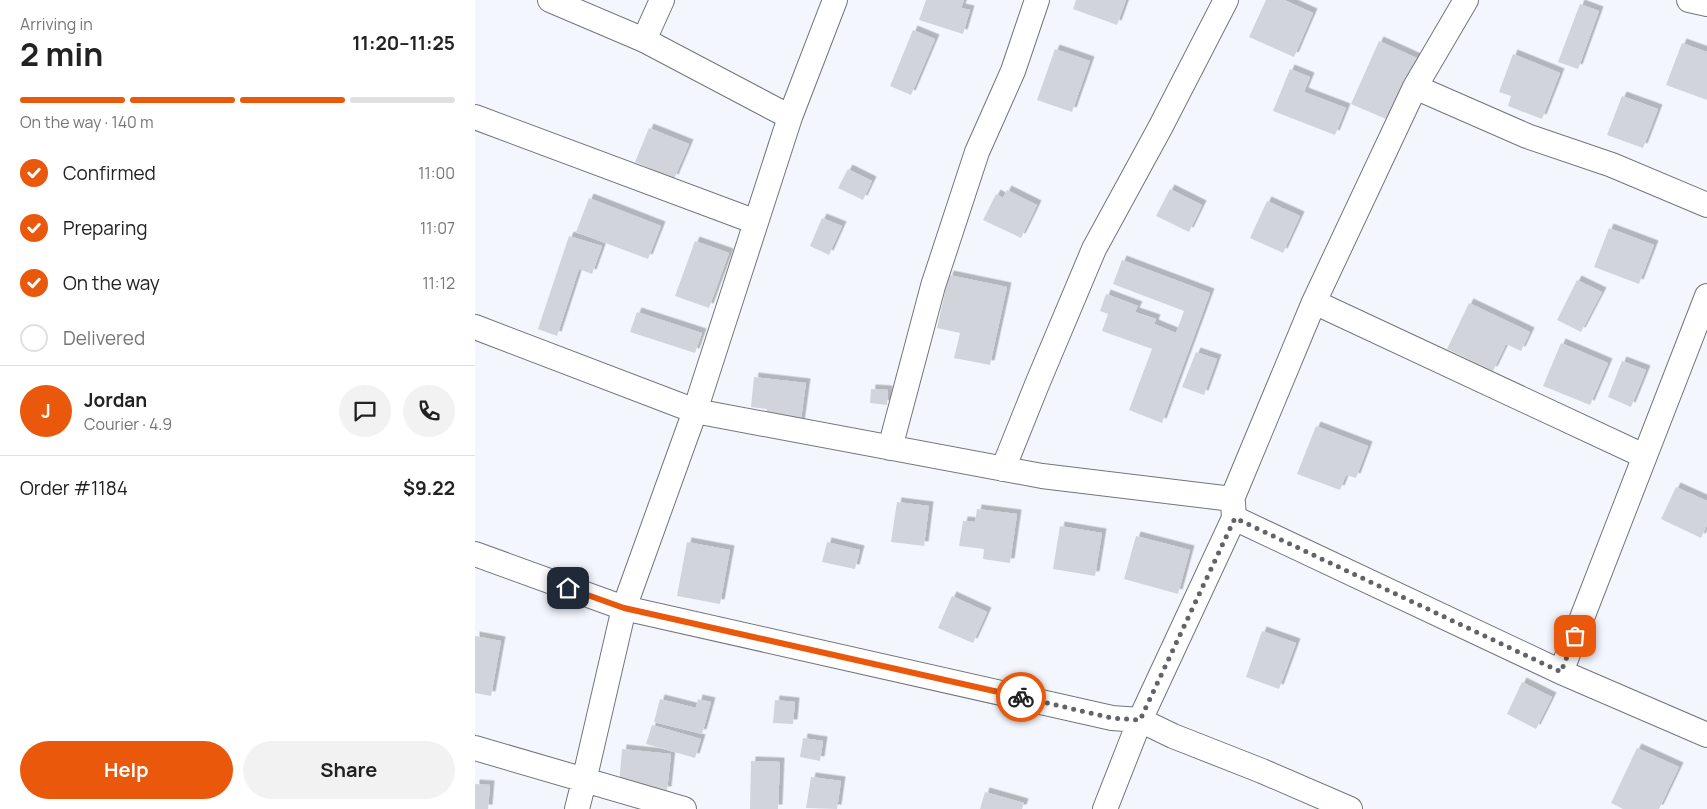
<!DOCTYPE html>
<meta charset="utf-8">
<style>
body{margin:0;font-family:Manrope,sans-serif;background:#f2f2f2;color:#222;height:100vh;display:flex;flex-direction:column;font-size:19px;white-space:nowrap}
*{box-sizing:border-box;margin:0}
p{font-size:16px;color:#767676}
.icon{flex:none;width:28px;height:28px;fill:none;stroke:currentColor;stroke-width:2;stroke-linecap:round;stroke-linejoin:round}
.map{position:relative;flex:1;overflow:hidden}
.sheet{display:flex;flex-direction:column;background:#fff;width:475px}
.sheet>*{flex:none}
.pin{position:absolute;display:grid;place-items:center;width:42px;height:42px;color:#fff;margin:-21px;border-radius:10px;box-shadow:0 2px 8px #0006}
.courier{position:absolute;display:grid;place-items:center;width:50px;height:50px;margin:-25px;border:4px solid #ea580c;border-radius:50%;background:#fff;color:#222;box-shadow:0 1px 6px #0007}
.headline em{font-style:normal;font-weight:700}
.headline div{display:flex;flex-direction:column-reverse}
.headline{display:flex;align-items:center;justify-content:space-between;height:85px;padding:0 20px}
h1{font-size:32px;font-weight:700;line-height:38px}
.bar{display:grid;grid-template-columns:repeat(4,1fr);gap:8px 5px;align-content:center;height:60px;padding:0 20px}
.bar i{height:6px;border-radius:4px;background:#e0e0e0}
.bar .selected{background:#ea580c}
.bar p{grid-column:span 4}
.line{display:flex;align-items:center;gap:12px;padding:0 20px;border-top:1px solid #e0e0e0}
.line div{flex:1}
.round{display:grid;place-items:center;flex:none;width:52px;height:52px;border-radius:26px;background:#f2f2f2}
ol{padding:0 20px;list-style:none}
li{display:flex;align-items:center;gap:15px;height:55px}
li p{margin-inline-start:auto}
li .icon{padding:5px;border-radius:50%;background:#ea580c;color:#fff;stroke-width:4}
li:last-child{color:#767676}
li i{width:28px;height:28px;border:2px solid #e0e0e0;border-radius:50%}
.cta{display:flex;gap:10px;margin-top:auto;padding:10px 20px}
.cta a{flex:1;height:58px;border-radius:30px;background:#ea580c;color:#fff;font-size:20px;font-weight:700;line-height:58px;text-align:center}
.cta a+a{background:#f2f2f2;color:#222}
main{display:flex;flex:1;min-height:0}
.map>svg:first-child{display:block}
.building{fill:#d1d5db;filter:url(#shadow)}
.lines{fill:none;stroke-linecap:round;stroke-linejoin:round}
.minor-casing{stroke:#72767b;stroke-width:26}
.minor{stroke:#fff;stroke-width:24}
.done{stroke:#616367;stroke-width:5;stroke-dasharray:0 9}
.route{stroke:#ea580c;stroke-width:6}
</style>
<main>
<section class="sheet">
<div class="headline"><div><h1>2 min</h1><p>Arriving in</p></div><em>11:20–11:25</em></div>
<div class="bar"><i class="selected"></i><i class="selected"></i><i class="selected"></i><i></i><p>On the way · 140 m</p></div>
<ol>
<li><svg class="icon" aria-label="check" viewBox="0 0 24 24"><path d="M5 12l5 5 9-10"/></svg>Confirmed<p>11:00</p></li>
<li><svg class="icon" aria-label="check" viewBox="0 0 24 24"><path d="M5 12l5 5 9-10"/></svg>Preparing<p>11:07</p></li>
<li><svg class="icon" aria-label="check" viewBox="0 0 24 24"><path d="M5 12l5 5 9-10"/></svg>On the way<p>11:12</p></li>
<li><i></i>Delivered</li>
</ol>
<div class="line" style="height:90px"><b class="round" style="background:#ea580c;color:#fff">J</b><div><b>Jordan</b><p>Courier · 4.9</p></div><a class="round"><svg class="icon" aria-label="chat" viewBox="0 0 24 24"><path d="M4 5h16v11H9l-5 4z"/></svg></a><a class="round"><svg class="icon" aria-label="phone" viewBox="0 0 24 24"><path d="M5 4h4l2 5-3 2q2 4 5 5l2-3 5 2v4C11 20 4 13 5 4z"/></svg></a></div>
<div class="line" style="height:65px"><div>Order #1184</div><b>$9.22</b></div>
<div class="cta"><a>Help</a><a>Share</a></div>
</section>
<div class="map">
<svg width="1232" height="809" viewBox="0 0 1232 809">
<defs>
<filter id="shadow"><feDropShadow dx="4.5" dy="-4.5" stdDeviation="0" flood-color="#0004"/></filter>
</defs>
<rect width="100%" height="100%" fill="#f3f7fd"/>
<path class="building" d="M451,0H489L486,8L495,10L488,34L444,20Z
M601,0H651L642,25L598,9Z
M791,0H809L838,13L819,57L774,37Z
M1105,4L1124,11L1103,69L1083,62Z
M438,30L460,39L436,95L415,86Z
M904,41L946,60L918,122L876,104Z
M1207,43L1232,52V100L1191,85Z
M580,49L615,61L597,112L562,100Z
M1038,54L1085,73L1067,119L1033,106L1036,96L1024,92Z
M815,69L835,77L829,92L871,108L860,135L798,111Z
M1147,96L1183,109L1168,148L1132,135Z
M174,128L214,144L199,179L160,162Z
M373,169L397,181L388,200L363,188Z
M695,189L727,205L714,232L681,216Z
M532,190L562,205L546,238L508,220L521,194L528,198Z
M114,198L186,226L173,259L101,232Z
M792,201L825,216L808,253L775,238Z
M347,218L367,226L354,255L335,246Z
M1134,228L1179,245L1164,284L1119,267Z
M94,236L127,246L117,274L104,269L82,336L63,329Z
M220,241L254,253L234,308L200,296Z
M647,260L735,293L687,423L654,410L677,349L627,331L633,314L625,311L631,294L663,306L660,312L681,319L679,324L701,333L709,311L638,284Z
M474,275L532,287L515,365L479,358L485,333L462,328Z
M1102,280L1127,292L1106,332L1082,320Z
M994,303L1055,332L1046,351L1031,344L1018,371L972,349Z
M162,312L227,333L220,353L155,332Z
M1086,343L1133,363L1115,405L1068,386Z
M721,352L742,359L729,395L707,387Z
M1147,361L1171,370L1156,407L1133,397Z
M279,377L331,383L325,426L290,422L292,409L276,407Z
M396,389L413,390L412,405L395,403Z
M841,426L893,446L881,478L871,475L865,490L822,474Z
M1201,487L1232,501V525L1226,538L1186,519Z
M422,502L454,506L449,546L416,542Z
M502,509L542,514L535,563L508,559L509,549L484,546L488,521L500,522Z
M585,526L627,533L620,576L578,569Z
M661,536L715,550L703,594L649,579Z
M212,542L255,550L245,604L202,596Z
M352,542L385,550L380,569L347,562Z
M477,596L512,612L498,643L463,628Z
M787,631L821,643L804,689L771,677Z
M0,636L26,641L16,696L0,693Z
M1047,682L1077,697L1061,729L1032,714Z
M185,699L221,708L223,699L236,702L227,734L179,722Z
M300,700L320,702L318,724L298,723Z
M177,725L226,739L220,758L171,744Z
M328,738L348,741L345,761L325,757Z
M1162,748L1204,767L1184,809H1148L1136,803Z
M147,749L196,754L192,791L144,786Z
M276,761L305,762L303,809H275Z
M336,777L366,781L362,809L331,808Z
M0,784L15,785L13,809H0Z
M510,792L549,803L547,809H505Z"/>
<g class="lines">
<g class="minor-casing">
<path id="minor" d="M75,0L169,40L315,117
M1214,0L1232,4
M169,40L187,0
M940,87L1052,136L1137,165L1232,205
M0,117L281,222
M839,302L1169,456
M0,327L220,411L567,476L757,499L839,302L940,87L991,0
M415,448L458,286L502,152L538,71L562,0
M528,469L563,382L619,249L685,128L751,0
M759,518L1086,672L1232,735
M0,554L149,608L637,718L665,720L698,736L787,771L875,809
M1086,672L1232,296
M0,748L209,809
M102,809L109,781L149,608L220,411L315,117L360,0
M630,809L665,720L759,518L758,503"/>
</g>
<use href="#minor" class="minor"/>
</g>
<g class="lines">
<path class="done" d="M546,697L637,718L665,720L760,518L1086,672L1100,636"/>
<path class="route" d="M93,588L149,608L546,697"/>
</g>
</svg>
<div class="pin" style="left:1100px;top:636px;background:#ea580c"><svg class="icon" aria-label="bag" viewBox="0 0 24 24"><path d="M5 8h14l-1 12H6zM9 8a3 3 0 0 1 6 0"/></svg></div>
<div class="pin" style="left:93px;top:588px;background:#1f2937"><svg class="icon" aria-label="home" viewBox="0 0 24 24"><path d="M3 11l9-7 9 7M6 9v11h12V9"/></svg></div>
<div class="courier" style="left:546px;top:697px"><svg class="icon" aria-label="bike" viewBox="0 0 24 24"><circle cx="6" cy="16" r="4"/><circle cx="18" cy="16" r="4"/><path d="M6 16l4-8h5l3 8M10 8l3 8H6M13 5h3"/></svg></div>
</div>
</main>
